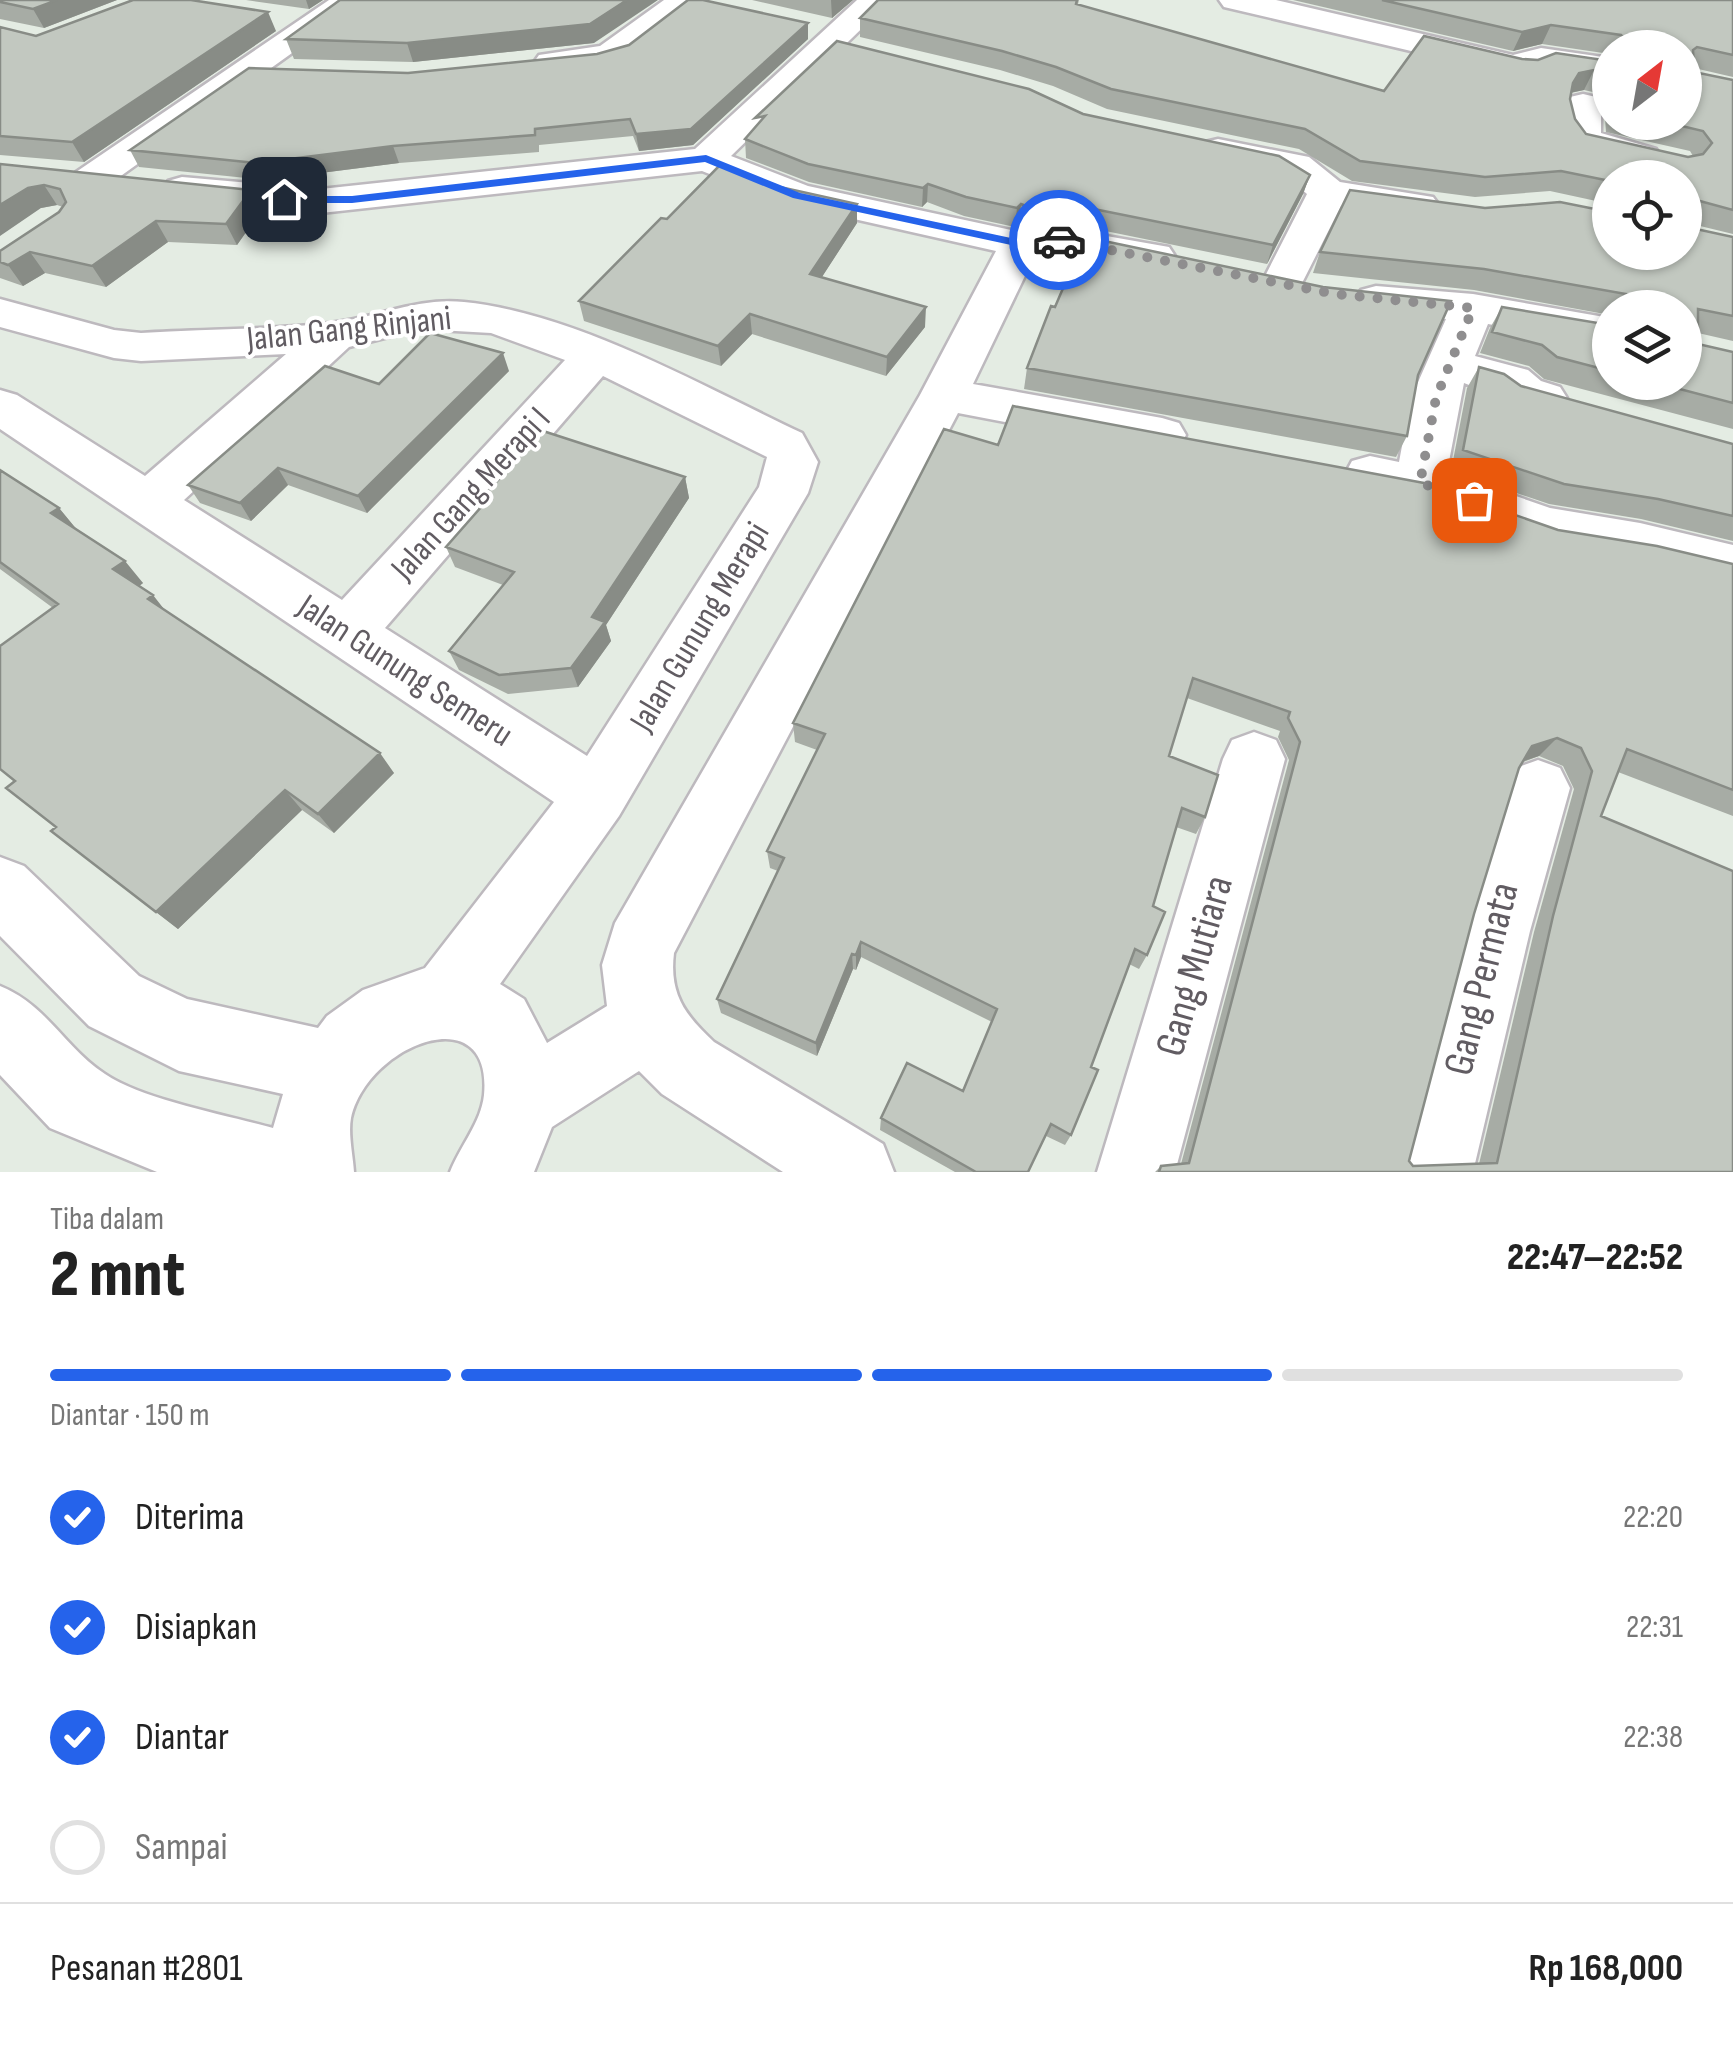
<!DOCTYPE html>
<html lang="id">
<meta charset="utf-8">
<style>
body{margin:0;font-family:"Sofia Sans Condensed",sans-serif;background:#f2f2f2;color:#222;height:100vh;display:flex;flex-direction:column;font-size:38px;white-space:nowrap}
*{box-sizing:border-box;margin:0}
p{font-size:32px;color:#767676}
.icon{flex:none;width:55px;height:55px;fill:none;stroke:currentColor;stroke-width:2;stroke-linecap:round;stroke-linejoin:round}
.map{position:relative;height:1172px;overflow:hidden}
.drawer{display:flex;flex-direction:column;background:#fff;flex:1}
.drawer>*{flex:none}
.needle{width:65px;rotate:31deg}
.controls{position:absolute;left:1592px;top:30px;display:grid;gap:20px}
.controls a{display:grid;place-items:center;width:110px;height:110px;border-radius:50%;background:#fff;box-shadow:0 2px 8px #0004;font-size:50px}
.pin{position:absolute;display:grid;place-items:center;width:85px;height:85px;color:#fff;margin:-42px;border-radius:20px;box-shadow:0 5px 15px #0006}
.courier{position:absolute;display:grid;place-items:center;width:100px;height:100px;margin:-50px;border:8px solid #2563eb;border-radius:50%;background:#fff;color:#222;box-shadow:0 2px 12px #0007}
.overview em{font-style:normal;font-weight:800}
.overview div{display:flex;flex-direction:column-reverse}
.overview{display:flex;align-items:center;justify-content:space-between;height:170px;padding:0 50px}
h1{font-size:65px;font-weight:800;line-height:75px}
.bar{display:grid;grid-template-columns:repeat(4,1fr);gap:15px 10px;align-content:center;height:120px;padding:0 50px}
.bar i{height:12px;border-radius:8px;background:#e0e0e0}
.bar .on{background:#2563eb}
.bar p{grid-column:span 4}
.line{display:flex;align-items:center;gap:25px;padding:0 50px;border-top:2px solid #e0e0e0}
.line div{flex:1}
ol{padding:0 50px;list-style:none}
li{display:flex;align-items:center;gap:30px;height:110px}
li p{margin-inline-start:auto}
li .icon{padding:10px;border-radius:50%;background:#2563eb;color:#fff;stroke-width:4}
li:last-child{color:#767676}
li i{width:55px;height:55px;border:5px solid #e0e0e0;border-radius:50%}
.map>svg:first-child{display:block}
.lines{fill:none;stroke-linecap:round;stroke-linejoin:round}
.minor-casing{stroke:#bdb9be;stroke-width:5}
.minor{fill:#fff;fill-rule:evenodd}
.wall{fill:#a7aca5;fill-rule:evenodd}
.shaded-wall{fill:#888c86}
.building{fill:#c2c8c0;stroke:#888c86;stroke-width:2.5;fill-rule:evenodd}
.route{fill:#2563eb}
.done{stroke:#8f8e8f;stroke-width:10;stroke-dasharray:0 18}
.labels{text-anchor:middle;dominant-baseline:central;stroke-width:8;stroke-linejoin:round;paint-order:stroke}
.street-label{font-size:35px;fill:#615c62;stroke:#fff}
.near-street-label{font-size:42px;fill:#615c62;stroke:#fff}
</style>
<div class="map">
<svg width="1733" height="1172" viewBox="0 0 1733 1172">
<rect width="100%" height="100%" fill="#e4ece3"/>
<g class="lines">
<g class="minor-casing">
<path id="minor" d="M329,0H366L104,188L90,192L76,188L71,180L76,172Z
M664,0H700L621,62L551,72L539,69L534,62L539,55L600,46Z
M857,0H891L731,156L808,186L1020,232L1061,228L1169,247L1175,256L1169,265L1154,268L1061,252L1035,255L973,384L1162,418L1179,423L1186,435L1179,447L1162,452L958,413L674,953C669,994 685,1015 714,1042L883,1144L894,1172H783L662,1094L639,1071L552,1127L534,1172H450C460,1146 481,1123 484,1095C493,996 368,1044 351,1118C348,1134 353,1155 354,1172H157L50,1128L0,1075V986C47,1005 65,1048 105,1074C143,1100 227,1115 273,1128L283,1094L179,1071L89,1026L0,936V857L24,866L139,976L187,999L318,1028L327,1016L363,990L425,968L554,802L0,429V390L17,395L145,476L286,354L141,361L114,358L0,327V299L114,330L141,333C204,329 268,330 330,323C376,318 417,297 464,302C575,313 702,386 802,433L818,462L808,493L619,816L500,984L524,999L547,1043L607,1006L602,965L615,923L920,395L996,251L783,203L702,171L321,213L182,201L168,197L163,189L168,181L182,177L321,189L695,149ZM420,329L491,333L565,360L342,600L184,500L349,347ZM603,376L767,457L759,487L587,756L385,628Z
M1219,0H1276L1513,55L1541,48L1610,58V78L1546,69L1527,76L1513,75L1224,7Z
M1583,94L1596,97L1601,105V133L1656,149L1662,157L1656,165L1643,168L1570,147C1561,134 1562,110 1570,97Z
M1218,139L1309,157L1340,182L1433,197L1439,205L1433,213L1419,217L1341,206L1298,291L1283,295L1268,291L1262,282L1307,194L1284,174L1205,158L1199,150L1205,142Z
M1376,286L1473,294L1610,318V346L1488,324L1475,356L1528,370L1541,381L1560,387L1567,398L1560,409L1543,414L1464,383L1447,472L1550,508L1640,523L1733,545V587L1640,563L1544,547L1442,508L1352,487L1345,474L1352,461L1370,456L1399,462L1411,398L1446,319L1361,308L1354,299L1361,290Z
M1254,732L1276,740L1285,759L1175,1172H1097L1223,759L1232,740Z
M1538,760L1560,768L1570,788L1530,931L1473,1172H1395L1461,931L1506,788L1516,768Z"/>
</g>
<use href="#minor" class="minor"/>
</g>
<path class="wall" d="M0,0H117L44,28L0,19Z
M246,0H323L309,9Z
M752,0H853L832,18Z
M878,0H1079L1078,4L1384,91L1522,59L1610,60V122H1685V48H1610V54L1542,44L1513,51L1293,0H1733V77L1694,68V72L1733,80V234L1696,225V229L1733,237V341L1698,333V344L1733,352V429L1544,379L1529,366L1480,353L1490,328L1502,307L1610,325V382H1685V308H1610V315L1474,290L1313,273L1320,252H1610L1685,178H1610V204L1550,191L1475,197L1352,181L1299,149L1107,109L1053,86L1000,70L860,37V18ZM1584,90L1597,93L1604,103L1606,132L1690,151L1693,156L1688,157L1586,134L1575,119L1570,99L1571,93Z
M808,23V39L693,145L639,151L633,136L539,145V152L399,163L297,176L294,183L139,167L130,150L408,73L597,54Z
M0,27L36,36L276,31L84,162L0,155Z
M286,39L594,43L413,62L294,59Z
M1083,114L1310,175L1303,194L1267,264L1081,226L1031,228L1019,223L1015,227L964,216L927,202L922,207L809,182L746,158L745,139Z
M0,164L251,190L261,211L237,245L168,242L106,287L45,273L23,286L0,278V251L59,212L63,207L57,205L41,208Z
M667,219L857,223L821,278L925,327L886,376L752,334L721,366L584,321L579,301Z
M1323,287L1418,375L1407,436L1396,457L1024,389L1027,368L1055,307Z
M1479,367L1521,386L1733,444V541L1641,519L1549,504L1451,471L1467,388Z
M509,371L367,513L288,485L251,521L200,503L188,485L379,384Z
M998,445L1558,530L1733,564V816L1618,772L1601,816L1733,1172H1155L1161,1166L1181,1164L1289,760L1278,737L1280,731L1187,698L1169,756L1205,817L1196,834L1176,827L1153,906L1147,955L1139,969L1129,964L1091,1067L1071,1135L1065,1145L1046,1136L1028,1172H955L880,1130L881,1118L963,1091L992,1022L861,957L856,970L853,969L817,1056L721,1013L717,999L778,871L770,868L767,851L817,750L795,742L793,723ZM1539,756L1563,766L1574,789L1534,932L1479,1164L1413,1166L1409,1161L1474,914L1519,768L1523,762Z
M0,470L59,508L77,530L143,583L139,586L165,610L394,773L334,833L302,810L178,929L51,831L56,827L15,781L53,608L0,569Z
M685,477L689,498L606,625L611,641L578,687L508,694L459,670L449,651L503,585L455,567L446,547L479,510L476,504Z"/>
<path class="shaded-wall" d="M57,0H117L44,28L33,9Z
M306,0H323L309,9Z
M627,0H658L594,43L413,62L407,43Z
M831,0H853L832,18Z
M268,12L276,31L84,162L72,142Z
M808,23V39L693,145L639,151L636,134Z
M1551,25L1542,44L1513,51L1522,32Z
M1594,70L1584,90L1569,93L1573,83L1579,73Z
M393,146L399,163L297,176L294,183L286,166L290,159Z
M1310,175L1303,194L1267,264L1273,245Z
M928,184L927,202L922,207L923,188Z
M44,185L57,205L41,208L0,236V205L28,188Z
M251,190L261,211L237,245L226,224Z
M857,204V223L811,294L810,274Z
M1021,204L1019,223L1015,227L1017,208Z
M156,221L168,242L106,287L92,266Z
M30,252L45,273L23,286L8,265Z
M926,307L925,327L886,376L887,357Z
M750,314L752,334L721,366L718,346Z
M503,353L509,371L367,513L358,496Z
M278,468L288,485L251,521L240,503Z
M685,477L689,498L606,625L611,641L578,687L571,668L592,617Z
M59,508L78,531L51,513Z
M125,561L143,583L132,592L113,569Z
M153,595L171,618L148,599Z
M1557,738L1539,756L1515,764L1532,746Z
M380,753L394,773L334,833L318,814Z
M285,790L302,810L178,929L156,912Z
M861,942V957L856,970V955Z
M852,954L853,969L817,1056L816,1043Z"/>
<path class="building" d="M0,0H57L33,9L0,2Z
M133,0H191L268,12L72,142L0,136V27L36,36Z
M340,0H627L590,24L407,43L286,39Z
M688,0H703L808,23L691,129L636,134L630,119L535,129V135L393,146L290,159L286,166L130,150L249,68L408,73L597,54L629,45Z
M878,0H1077L1076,4L1384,91L1424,36L1522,59L1538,60L1556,53L1610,61V77L1607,73L1594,70L1579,73L1573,83L1570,99L1575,119L1586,134L1688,157L1703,154L1712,143L1703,131L1665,122H1685V48H1624V38L1621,35L1551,25L1522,32L1382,0H1733V55L1697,47L1693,50L1694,72L1733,80V210L1696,200V229L1733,237V316L1698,309V344L1733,352V403L1653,382H1685V308H1626V294L1484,269L1320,252L1350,190L1485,208L1560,202L1610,212V252H1685V178H1610V181L1561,171L1485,177L1360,161L1305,129L1111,89L1056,67L1002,51L860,18Z
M837,41L1029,89L1083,114L1279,156L1310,175L1273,245L1084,207L1034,209L1021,204L1017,208L966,197L928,184L923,188L808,164L745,139L765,116L755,118Z
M0,164L251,190L226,224L156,221L92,266L30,252L8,265L0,262V251L59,212L66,202L60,189L44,185L28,188L0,205Z
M721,164L780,187L857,204L810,274L926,307L887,357L750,314L718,346L579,301L661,218L667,219Z
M1085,237L1323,287L1451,301L1418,375L1407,436L1027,368L1051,306L1055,307Z
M1502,307L1610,325V371L1557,357L1542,345L1492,332Z
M430,333L503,353L358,496L278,468L240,503L188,485L325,366L379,384Z
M1479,367L1504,374L1521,386L1733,444V516L1658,499L1564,484L1463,450Z
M1013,406L1424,483L1558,530L1657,546L1733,564V790L1627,749L1601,816L1733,871V1172H1159L1161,1166L1189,1163L1300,742L1288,718L1290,712L1193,678L1169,756L1218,775L1205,817L1182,808L1153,906L1165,912L1147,955L1135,949L1091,1067L1098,1070L1071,1135L1051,1124L1028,1172H976L881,1118L907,1063L963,1091L997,1009L861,942L856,955L852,954L816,1043L717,999L784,858L767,851L825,734L793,723L944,429L998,445ZM1557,738L1581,748L1592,771L1553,916L1497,1163L1413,1166L1409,1161L1474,914L1519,768L1532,746Z
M543,431L685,477L592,617L605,622L571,668L499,675L449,651L514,572L446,547L482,506L476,504Z
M0,470L59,508L51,513L125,561L113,569L153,595L148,599L380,753L318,814L285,790L156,912L51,831L56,827L6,788L15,781L0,769V646L58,604L0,562Z"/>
<path class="route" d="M706,155L800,193L1020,240L1059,237L1065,240L1020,247L793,198L705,162L352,203H284L278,199L284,196H352Z"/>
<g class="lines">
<path class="done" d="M1059,240L1335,294L1473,308L1436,398L1420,483L1474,500"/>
</g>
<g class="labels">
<g class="street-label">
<text transform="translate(349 329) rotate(-6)">Jalan Gang Rinjani</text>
<text transform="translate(471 494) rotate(-48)">Jalan Gang Merapi I</text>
<text transform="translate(700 627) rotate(-59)">Jalan Gunung Merapi</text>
<text transform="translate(405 671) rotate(33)">Jalan Gunung Semeru</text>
</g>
<g class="near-street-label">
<text transform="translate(1195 966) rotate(-74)">Gang Mutiara</text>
<text transform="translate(1482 979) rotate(-76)">Gang Permata</text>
</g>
</g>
</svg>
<div class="controls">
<a><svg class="needle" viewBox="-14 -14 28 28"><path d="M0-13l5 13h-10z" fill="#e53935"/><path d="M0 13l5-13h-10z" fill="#767676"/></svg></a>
<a><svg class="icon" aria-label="locate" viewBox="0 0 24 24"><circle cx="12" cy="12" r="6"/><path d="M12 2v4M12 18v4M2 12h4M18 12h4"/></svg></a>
<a><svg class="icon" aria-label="layers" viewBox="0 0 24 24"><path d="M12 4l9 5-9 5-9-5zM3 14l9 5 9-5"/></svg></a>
</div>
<div class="pin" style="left:1474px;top:500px;background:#ea580c"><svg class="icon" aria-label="bag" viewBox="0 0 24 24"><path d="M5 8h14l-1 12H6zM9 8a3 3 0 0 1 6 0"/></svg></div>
<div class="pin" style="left:284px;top:199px;background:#1f2937"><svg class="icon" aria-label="home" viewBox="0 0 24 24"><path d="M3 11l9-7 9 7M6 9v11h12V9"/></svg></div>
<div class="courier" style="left:1059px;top:240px"><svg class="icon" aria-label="car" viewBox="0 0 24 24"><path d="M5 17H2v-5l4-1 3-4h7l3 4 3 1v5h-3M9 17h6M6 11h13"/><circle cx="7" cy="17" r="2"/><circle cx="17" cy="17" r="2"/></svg></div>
</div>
<section class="drawer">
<div class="overview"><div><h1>2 mnt</h1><p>Tiba dalam</p></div><em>22:47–22:52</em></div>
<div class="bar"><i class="on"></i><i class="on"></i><i class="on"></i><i></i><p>Diantar · 150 m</p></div>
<ol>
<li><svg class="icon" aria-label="check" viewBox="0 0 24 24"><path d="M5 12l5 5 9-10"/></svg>Diterima<p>22:20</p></li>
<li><svg class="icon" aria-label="check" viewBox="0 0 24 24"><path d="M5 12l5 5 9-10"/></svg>Disiapkan<p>22:31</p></li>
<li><svg class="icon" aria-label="check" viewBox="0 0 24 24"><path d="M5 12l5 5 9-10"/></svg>Diantar<p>22:38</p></li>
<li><i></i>Sampai</li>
</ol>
<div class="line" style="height:130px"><div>Pesanan #2801</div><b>Rp 168,000</b></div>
</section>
